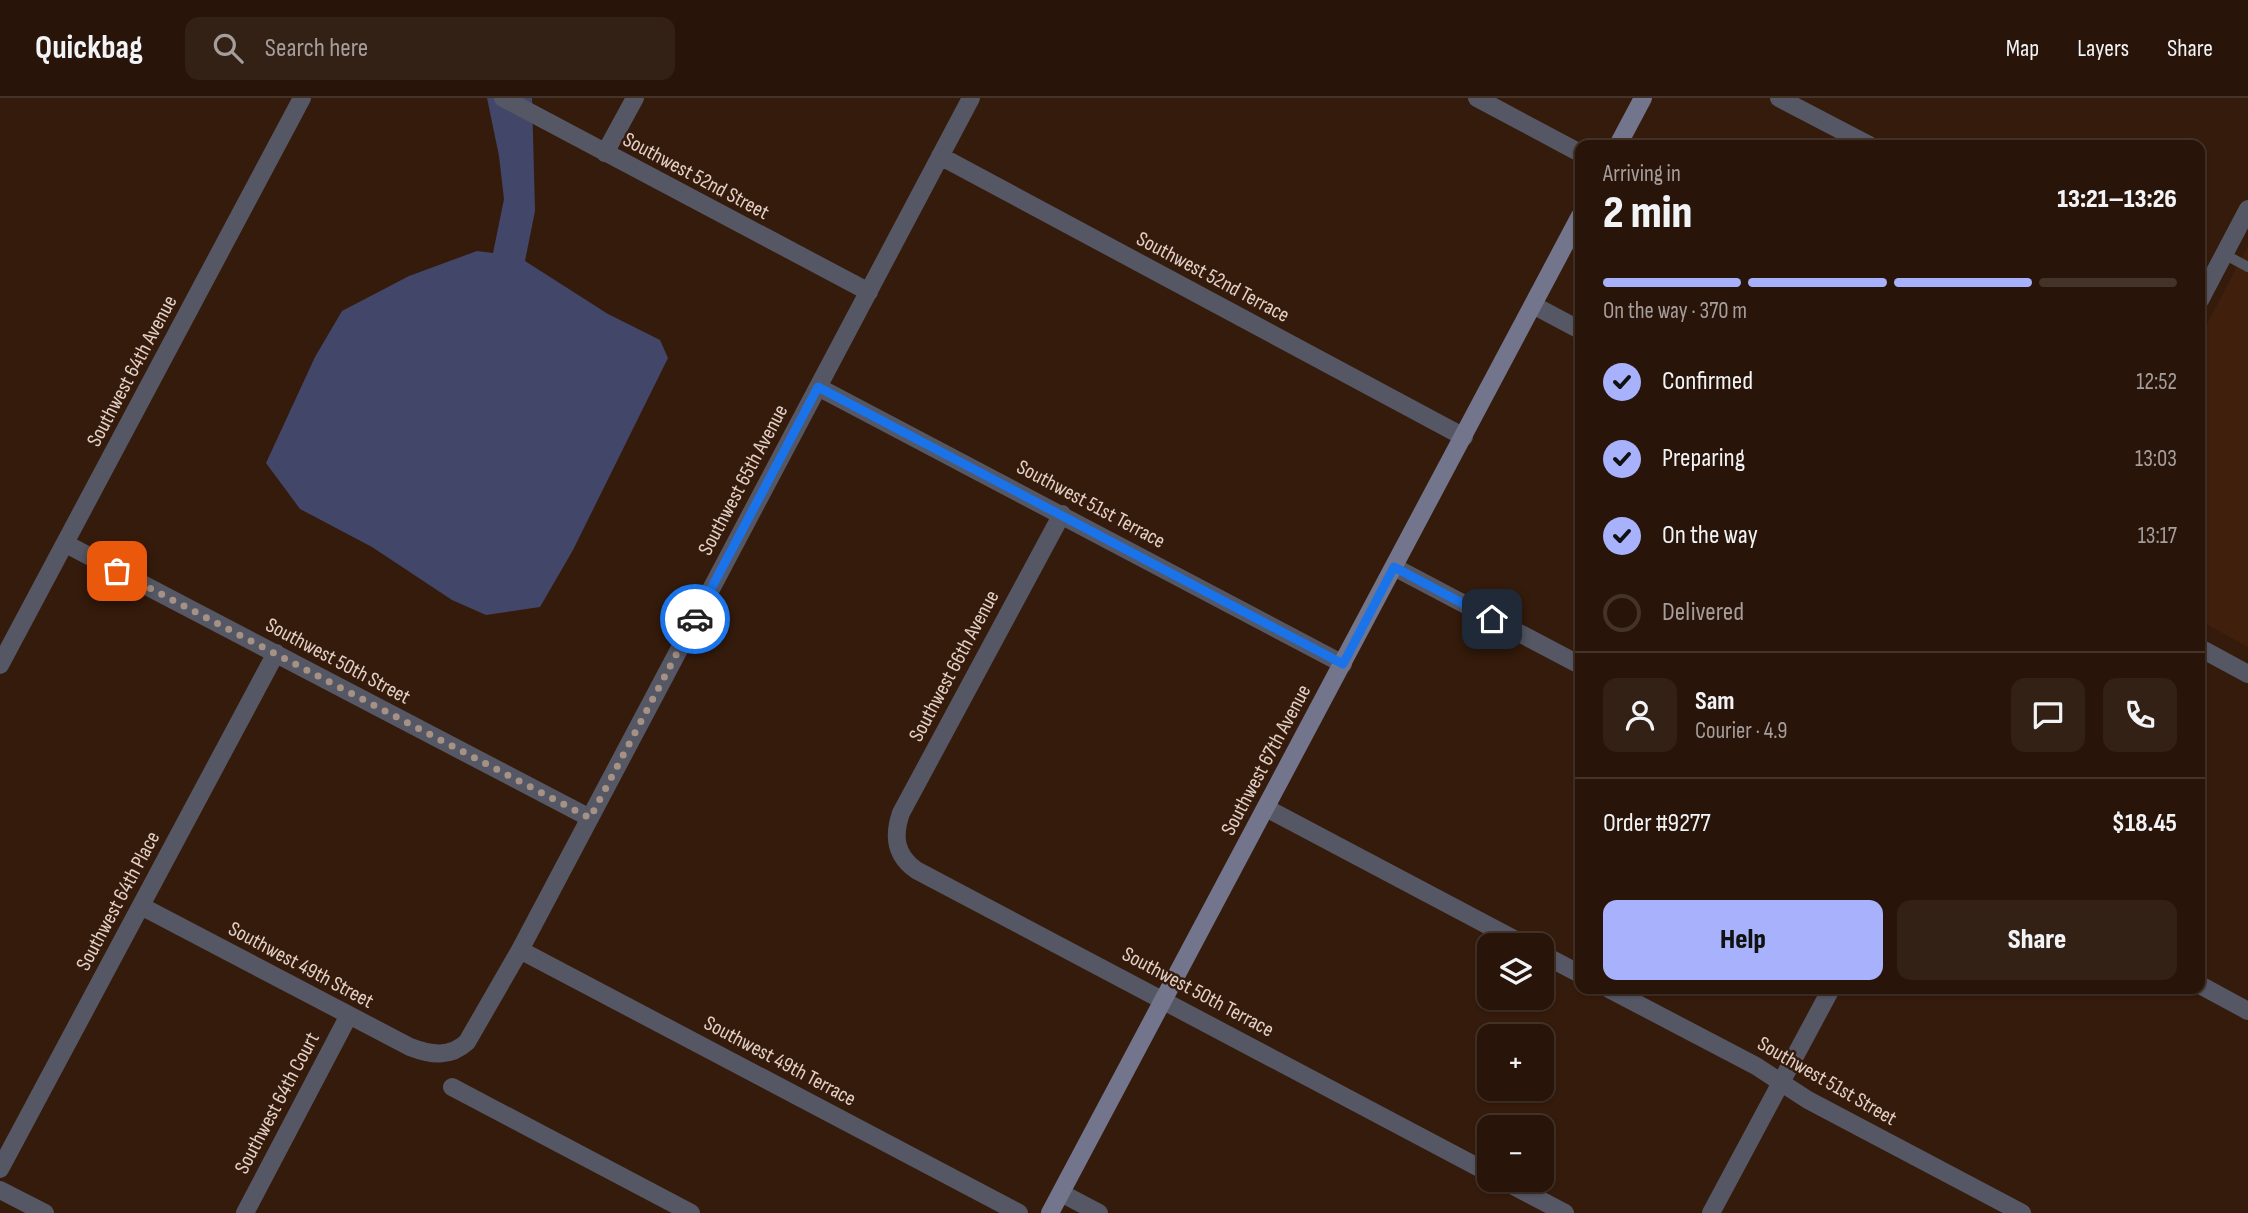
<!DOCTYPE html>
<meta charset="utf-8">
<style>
body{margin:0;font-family:"Sofia Sans Condensed",sans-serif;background:#342116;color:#f1f3f6;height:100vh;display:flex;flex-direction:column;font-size:26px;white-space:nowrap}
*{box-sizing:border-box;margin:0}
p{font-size:23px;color:#a59e9c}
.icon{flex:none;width:38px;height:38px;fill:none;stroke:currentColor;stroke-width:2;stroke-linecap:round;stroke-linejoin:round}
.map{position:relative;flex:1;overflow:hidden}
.drawer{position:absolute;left:1575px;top:42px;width:630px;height:854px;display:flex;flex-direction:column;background:#281408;border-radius:14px;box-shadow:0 2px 5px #0004,0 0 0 2px #443329}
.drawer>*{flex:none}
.controls{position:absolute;left:1477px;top:835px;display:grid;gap:14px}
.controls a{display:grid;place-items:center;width:77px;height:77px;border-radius:14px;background:#281408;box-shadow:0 2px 5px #0004,0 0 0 2px #443329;font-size:35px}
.pin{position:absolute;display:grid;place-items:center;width:60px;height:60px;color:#fff;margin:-30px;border-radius:14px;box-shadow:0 4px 10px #0006}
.courier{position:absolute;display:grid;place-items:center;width:70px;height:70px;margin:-35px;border:5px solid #1a73e8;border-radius:50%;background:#fff;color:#222;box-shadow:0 2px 9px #0007}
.summary em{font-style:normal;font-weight:800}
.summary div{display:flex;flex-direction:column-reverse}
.summary{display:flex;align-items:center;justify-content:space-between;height:119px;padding:0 28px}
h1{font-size:46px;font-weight:800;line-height:52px}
.bar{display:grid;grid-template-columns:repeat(4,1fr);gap:10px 7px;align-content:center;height:84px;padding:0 28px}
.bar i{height:9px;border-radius:5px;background:#443329}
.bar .current{background:#a7b1fc}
.bar p{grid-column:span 4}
.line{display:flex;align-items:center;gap:18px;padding:0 28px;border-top:2px solid #443329}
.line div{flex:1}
.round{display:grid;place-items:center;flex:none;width:74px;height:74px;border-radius:14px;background:#342116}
ol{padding:0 28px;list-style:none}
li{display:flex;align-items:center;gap:21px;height:77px}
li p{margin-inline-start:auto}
li .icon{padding:7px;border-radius:50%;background:#a7b1fc;color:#111;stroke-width:4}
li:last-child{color:#a59e9c}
li i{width:38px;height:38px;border:4px solid #443329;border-radius:50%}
.primary-button{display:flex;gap:14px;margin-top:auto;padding:14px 28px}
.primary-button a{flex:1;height:80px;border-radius:14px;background:#a7b1fc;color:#111;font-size:28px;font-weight:800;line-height:80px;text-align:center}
.primary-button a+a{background:#342116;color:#f1f3f6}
header{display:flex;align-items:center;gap:42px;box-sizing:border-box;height:98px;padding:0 35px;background:#281408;border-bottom:2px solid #443329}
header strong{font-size:33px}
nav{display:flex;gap:38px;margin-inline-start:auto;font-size:24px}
.search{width:490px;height:63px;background:#342116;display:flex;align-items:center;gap:18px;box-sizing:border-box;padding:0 24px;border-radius:14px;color:#a59e9c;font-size:26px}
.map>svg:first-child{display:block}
.built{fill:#401f0c}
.water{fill:#424669}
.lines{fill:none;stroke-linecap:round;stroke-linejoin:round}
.service{stroke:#555765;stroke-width:10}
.minor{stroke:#555765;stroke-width:18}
.tertiary{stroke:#555765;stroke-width:18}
.secondary{stroke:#72758b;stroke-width:18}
.done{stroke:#a69185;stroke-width:7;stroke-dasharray:0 12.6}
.route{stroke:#1a73e8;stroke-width:9}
.labels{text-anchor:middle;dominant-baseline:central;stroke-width:5;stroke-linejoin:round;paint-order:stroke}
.street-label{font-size:21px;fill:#e3d0c7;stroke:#351b0b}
</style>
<header>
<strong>Quickbag</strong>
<div class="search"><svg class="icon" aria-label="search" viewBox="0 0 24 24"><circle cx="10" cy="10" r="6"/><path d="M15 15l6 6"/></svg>Search here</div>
<nav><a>Map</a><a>Layers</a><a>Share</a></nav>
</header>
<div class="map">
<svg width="2248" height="1115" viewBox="0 0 2248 1115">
<rect width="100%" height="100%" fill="#351b0b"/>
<path class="built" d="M2248,148V549L2200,523V239Z"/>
<path class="water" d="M487,0H532L535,113L525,163L608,216L660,242L668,260L573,452L540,509L486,517L452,502L372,449L300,411L266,365L315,259L342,213L409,178L477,153L493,155L504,101L499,58Z"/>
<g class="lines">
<path class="service" d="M2224,156L2248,169"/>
<path class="minor" d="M503,0L869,194
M1477,0L1580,55
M1779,0L1869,47
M605,55L635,0
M940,58L1464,339
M2200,202L2248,111
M1533,207L1580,232
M818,289L1343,566
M1062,416L901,715C893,738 895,757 916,772L1489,1075
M66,446L590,720
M1394,469L1580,567
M2200,550L2248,576
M0,567L302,0
M1266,710L1525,847
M141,808L410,949C431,957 450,960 467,944L520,852L971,0
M520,852L1019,1115
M1542,856L1580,876
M2200,887L2248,913
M1609,891L1756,968L1808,1002L2022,1115
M452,989L691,1115
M0,1071L276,555
M1502,1082L1565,1115
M1061,1095L1099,1115
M245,1115L349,917
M1711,1115L1831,891"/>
<path class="tertiary" d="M0,1092L45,1115"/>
<path class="secondary" d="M1618,47L1643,0
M1050,1115L1580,118"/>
</g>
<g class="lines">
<path class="done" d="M117,473L590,720L695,521"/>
<path class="route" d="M695,521L818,289L1343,566L1394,469L1492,521"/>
</g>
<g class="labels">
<g class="street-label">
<text transform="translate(696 78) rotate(28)">Southwest 52nd Street</text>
<text transform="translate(1213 179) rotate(28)">Southwest 52nd Terrace</text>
<text transform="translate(132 273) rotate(-62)">Southwest 64th Avenue</text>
<text transform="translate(743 382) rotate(-62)">Southwest 65th Avenue</text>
<text transform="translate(1091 406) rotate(28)">Southwest 51st Terrace</text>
<text transform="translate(338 563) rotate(28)">Southwest 50th Street</text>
<text transform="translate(954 568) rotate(-62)">Southwest 66th Avenue</text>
<text transform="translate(1266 662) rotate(-62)">Southwest 67th Avenue</text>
<text transform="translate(118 803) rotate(-62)">Southwest 64th Place</text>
<text transform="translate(301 867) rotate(28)">Southwest 49th Street</text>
<text transform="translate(1198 894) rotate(28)">Southwest 50th Terrace</text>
<text transform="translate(780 963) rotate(28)">Southwest 49th Terrace</text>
<text transform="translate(1827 983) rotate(30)">Southwest 51st Street</text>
<text transform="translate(277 1005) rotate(-62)">Southwest 64th Court</text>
</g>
</g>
</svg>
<div class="controls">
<a><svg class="icon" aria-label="layers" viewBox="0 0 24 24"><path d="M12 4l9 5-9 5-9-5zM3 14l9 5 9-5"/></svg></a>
<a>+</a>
<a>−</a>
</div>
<div class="pin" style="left:117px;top:473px;background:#ea580c"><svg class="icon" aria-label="bag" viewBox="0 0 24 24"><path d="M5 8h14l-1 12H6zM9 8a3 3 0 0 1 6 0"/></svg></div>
<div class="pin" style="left:1492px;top:521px;background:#1f2937"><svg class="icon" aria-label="home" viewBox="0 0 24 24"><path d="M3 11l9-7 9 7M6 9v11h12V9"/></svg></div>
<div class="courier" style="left:695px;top:521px"><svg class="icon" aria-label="car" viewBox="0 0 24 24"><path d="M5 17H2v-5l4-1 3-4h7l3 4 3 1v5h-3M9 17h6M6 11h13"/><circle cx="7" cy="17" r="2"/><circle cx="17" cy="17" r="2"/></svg></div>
<section class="drawer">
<div class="summary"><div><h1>2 min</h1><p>Arriving in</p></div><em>13:21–13:26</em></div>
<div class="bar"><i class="current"></i><i class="current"></i><i class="current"></i><i></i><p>On the way · 370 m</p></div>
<ol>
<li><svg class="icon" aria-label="check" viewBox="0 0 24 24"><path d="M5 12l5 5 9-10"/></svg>Confirmed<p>12:52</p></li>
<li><svg class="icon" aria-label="check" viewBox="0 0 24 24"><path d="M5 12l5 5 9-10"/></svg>Preparing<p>13:03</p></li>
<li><svg class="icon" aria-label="check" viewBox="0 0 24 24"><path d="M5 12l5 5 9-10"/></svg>On the way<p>13:17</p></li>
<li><i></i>Delivered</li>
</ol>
<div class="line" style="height:126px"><a class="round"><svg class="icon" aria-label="person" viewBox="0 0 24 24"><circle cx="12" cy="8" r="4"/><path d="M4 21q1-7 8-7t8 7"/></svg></a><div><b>Sam</b><p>Courier · 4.9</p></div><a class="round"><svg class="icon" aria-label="chat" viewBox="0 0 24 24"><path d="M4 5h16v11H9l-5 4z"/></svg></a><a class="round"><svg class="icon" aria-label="phone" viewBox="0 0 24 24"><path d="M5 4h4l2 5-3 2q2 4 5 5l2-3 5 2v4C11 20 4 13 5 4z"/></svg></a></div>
<div class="line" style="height:91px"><div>Order #9277</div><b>$18.45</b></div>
<div class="primary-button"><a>Help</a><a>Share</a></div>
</section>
</div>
